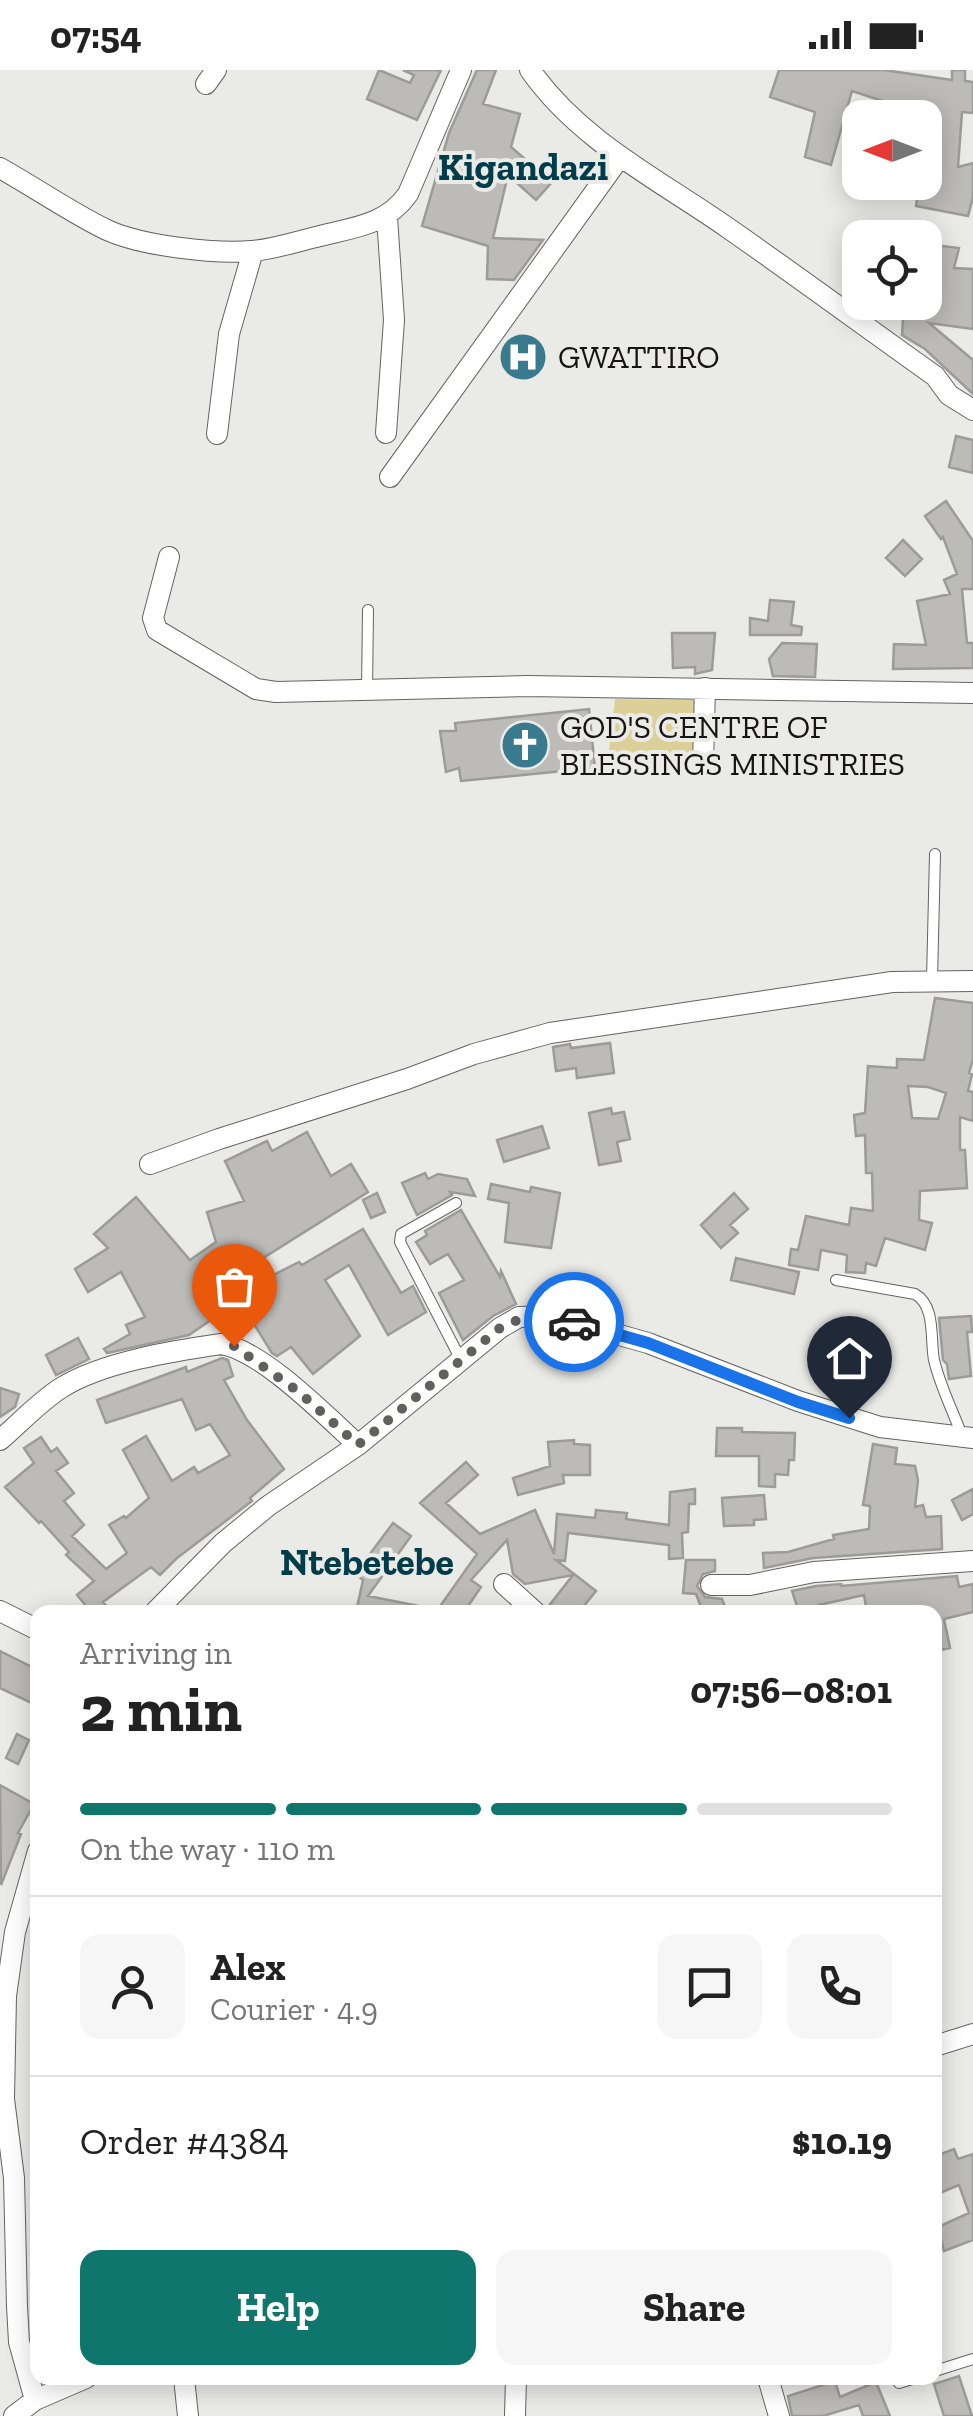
<!DOCTYPE html>
<meta charset="utf-8">
<style>
body{margin:0;font-family:"Zilla Slab",serif;background:#f6f6f6;color:#222;height:100vh;display:flex;flex-direction:column;font-size:38px;white-space:nowrap}
*{box-sizing:border-box;margin:0}
p{font-size:32px;color:#767676}
.icon{flex:none;width:55px;height:55px;fill:none;stroke:currentColor;stroke-width:2;stroke-linecap:round;stroke-linejoin:round}
.map{position:relative;flex:1;overflow:hidden}
.sheet{position:absolute;left:30px;top:1535px;width:912px;height:780px;display:flex;flex-direction:column;background:#fff;border-radius:20px;box-shadow:0 5px 25px #0003}
.sheet>*{flex:none}
.needle{width:65px;rotate:270deg}
.fabs{position:absolute;left:842px;top:30px;display:grid;gap:20px}
.fabs a{display:grid;place-items:center;width:100px;height:100px;border-radius:20px;background:#fff;box-shadow:0 5px 25px #0003;font-size:50px}
.pin{position:absolute;display:grid;place-items:center;width:85px;height:85px;color:#fff;margin:-102px -42px;border-radius:50% 50% 50% 0;rotate:-45deg;box-shadow:0 0 10px #0007}
.pin .icon{rotate:45deg}
.courier{position:absolute;display:grid;place-items:center;width:100px;height:100px;margin:-50px;border:8px solid #1a73e8;border-radius:50%;background:#fff;color:#222;box-shadow:0 2px 12px #0007}
.head em{font-style:normal;font-weight:700}
.head div{display:flex;flex-direction:column-reverse}
.head{display:flex;align-items:center;justify-content:space-between;height:170px;padding:0 50px}
h1{font-size:65px;font-weight:700;line-height:75px}
.bar{display:grid;grid-template-columns:repeat(4,1fr);gap:15px 10px;align-content:center;height:120px;padding:0 50px}
.bar i{height:12px;border-radius:8px;background:#e0e0e0}
.bar .current{background:#0f766e}
.bar p{grid-column:span 4}
.line{display:flex;align-items:center;gap:25px;padding:0 50px;border-top:2px solid #e0e0e0}
.line div{flex:1}
.round{display:grid;place-items:center;flex:none;width:105px;height:105px;border-radius:20px;background:#f6f6f6}
.action{display:flex;gap:20px;margin-top:auto;padding:20px 50px}
.action a{flex:1;height:115px;border-radius:20px;background:#0f766e;color:#fff;font-size:40px;font-weight:700;line-height:115px;text-align:center}
.action a+a{background:#f6f6f6;color:#222}
.status{display:flex;justify-content:space-between;align-items:center;height:70px;padding:0 50px;background:#fff;direction:ltr}
.status svg{height:28px;fill:currentColor}
.map>svg:first-child{display:block}
.green{fill:#dccf97}
.building{fill:#bcbbb8;stroke:#9b9b98;stroke-width:2.5;fill-rule:evenodd}
.lines{fill:none;stroke-linecap:round;stroke-linejoin:round}
.lane-casing{stroke:#646361;stroke-width:12}
.street-casing{stroke:#646361;stroke-width:22}
.lane{stroke:#fff;stroke-width:10}
.street{stroke:#fff;stroke-width:20}
.done{stroke:#60605e;stroke-width:10;stroke-dasharray:0 18}
.route{stroke:#1a73e8;stroke-width:12}
.labels{text-anchor:middle;dominant-baseline:central;stroke-width:8;stroke-linejoin:round;paint-order:stroke}
.poi-label{font-size:32px;fill:#161514;stroke:#eaeae7;text-anchor:start}
.quarter-label{font-size:38px;font-weight:bold;fill:#013c4b;stroke:#eaeae7}
</style>
<div class="status"><b>07:54</b><svg viewBox="0 0 49 12"><path d="M0 12V9h3v3zM5 12V6h3v6zM10 12V3h3v9zM15 12V0h3v12zM26 1h20v11H26zM47 4h2v5h-2z"/></svg></div>
<div class="map">
<svg width="973" height="2346" viewBox="0 0 973 2346">
<rect width="100%" height="100%" fill="#eaeae7"/>
<path class="green" d="M615,629L699,630L696,691L608,688Z"/>
<path class="building" d="M379,0L410,13L414,5L403,0H441L417,50L367,29Z
M477,0H496L483,34L520,44L511,77L552,112L536,130L508,105L493,168L543,170L514,210L487,209L488,176L422,156L449,63Z
M779,0H884L952,10V0H965V11L973,12V43L962,42L958,97L973,93V127L968,146L916,136L920,112H925V42L889,39V33L852,21L831,95L805,87L815,42L770,27Z
M925,174L959,178L954,198L973,199V259L929,253L973,290V324L925,279L902,265L904,232L909,236L925,238Z
M956,366L973,370V403L949,397Z
M946,431L973,471V519H962L967,573H973V598L893,599L894,574L926,575L917,531L950,524L944,510L957,504L943,467L941,469L925,446Z
M903,470L922,489L905,506L886,488Z
M770,530L794,532L791,555L802,557L801,565H750V548L768,551Z
M672,563H715L712,600L695,604V597L673,598Z
M782,573L817,574L815,607L773,606L769,589Z
M589,639L595,698L461,711L459,698L446,702L440,661H456L455,653Z
M935,928L973,933V989L969,1003L972,1004L968,1021L973,1022V1051L960,1047V1080H965L967,1118L920,1121L919,1150L932,1153L925,1180L885,1168L876,1196L866,1193L865,1203L846,1202L847,1185L821,1180L818,1200L789,1195L791,1179L798,1180L806,1146L849,1155L851,1138L873,1141L872,1103H866L865,1065L856,1066L854,1045L865,1043L868,996L897,998V989L924,990ZM908,1016L928,1017L946,1023L938,1049L912,1048Z
M610,973L614,1003L577,1008L576,998L556,1001L553,977L570,974L571,978Z
M611,1038L612,1044L624,1042L630,1069L617,1072L621,1091L599,1095L589,1043Z
M542,1056L549,1078L504,1092L497,1070Z
M307,1062L331,1106L351,1094L368,1122L228,1210L236,1224L299,1192L302,1195L363,1159L401,1223L413,1216L426,1242L388,1265L349,1195L325,1210L360,1266L313,1304L291,1277L277,1286L272,1283L249,1246L231,1258L221,1243L189,1265L107,1283L104,1279L130,1264L126,1255L145,1247L121,1202L88,1222L75,1199L108,1178L94,1164L136,1127L190,1190L216,1172L207,1142L244,1131L225,1091L267,1071L272,1081Z
M425,1103L428,1109L438,1104L467,1109L475,1126L450,1122L452,1125L417,1145L402,1113Z
M491,1114L530,1122L531,1117L560,1123L551,1178L505,1172L509,1133L488,1129Z
M377,1123L385,1142L371,1148L363,1130Z
M734,1123L748,1139L730,1155L738,1163L721,1178L701,1155Z
M461,1140L500,1207L501,1201L516,1234L493,1246L463,1270L439,1223L464,1210L448,1184L430,1194L416,1172L427,1165L425,1161Z
M736,1188L799,1202L794,1224L731,1210Z
M971,1246L972,1262H967L971,1306L949,1309L947,1294L943,1290L939,1248Z
M848,1256L868,1269L843,1308L823,1295Z
M78,1268L89,1289L56,1305L46,1285Z
M222,1288L228,1290L233,1306L224,1310L247,1350L284,1399L250,1428L252,1431L177,1488L160,1505L151,1497L103,1532L112,1542H91L77,1525L94,1511L66,1485L69,1482L41,1451L39,1453L5,1417L34,1393L24,1378L41,1367L51,1382L57,1378L68,1393L56,1401L74,1423L64,1431L84,1455L72,1466L106,1499L127,1483L109,1455L124,1446L126,1448L149,1428L123,1380L146,1366L172,1411L194,1397L198,1403L230,1385L210,1354L196,1360L182,1329L106,1353L97,1330L186,1297L187,1302Z
M0,1318L19,1324L15,1337L0,1347Z
M717,1358H742V1362L795,1363L794,1390H789L788,1405L775,1404V1417L759,1416V1386H716Z
M574,1370V1374L590,1375V1405H563L564,1413L518,1425L513,1408L550,1396L548,1372Z
M873,1374L897,1378L895,1394L915,1396L918,1410L915,1437L923,1435L926,1447L941,1446L942,1479L813,1488L764,1498L763,1483L788,1482L834,1469L833,1465L869,1459L870,1436L863,1435Z
M466,1392L478,1405L446,1433L480,1464L535,1440L554,1484L557,1444L595,1448L596,1440L627,1443L626,1449L669,1455L670,1422L695,1419V1434H689L688,1462L682,1463L683,1488L669,1489V1475L568,1463L565,1491L556,1490L596,1521L579,1542H548V1537L573,1505L525,1514L513,1504L507,1470L471,1510L481,1517L464,1542H436L477,1484L420,1433Z
M973,1419V1444L962,1450L952,1430Z
M764,1425L766,1449L754,1450V1455L724,1456L722,1428Z
M393,1453L411,1466L368,1526L419,1536V1542H356L363,1510L355,1504Z
M686,1490H715V1501L703,1504L697,1516L705,1527L722,1529L727,1542H703L696,1524L683,1523Z
M957,1506L959,1517L973,1514V1542L944,1549L950,1578L935,1581V1542H867L864,1525L819,1535L822,1542H799L792,1521L816,1516L841,1514V1516Z
M0,1581L38,1600V1636L0,1618Z
M17,1664L29,1670L18,1694L6,1688Z
M0,1715L34,1734L18,1763L21,1764L1,1815Z
M954,2079L958,2089L973,2084V2170L944,2181L938,2157L969,2143L959,2115L935,2125V2086Z
M959,2306L972,2346H944L934,2314Z
M835,2311L840,2327L876,2312L890,2346H863L859,2335L823,2346H792L788,2326Z"/>
<g class="lines">
<g class="lane-casing">
<path id="lane" d="M367,620L368,540
M932,910L935,784
M456,1133L401,1164L400,1172L461,1290
M836,1210L915,1224C936,1236 930,1269 934,1290C940,1316 953,1341 962,1366
M935,2301L973,2289
M899,2313L916,2308"/>
</g>
<g class="street-casing">
<path id="street" d="M530,0C580,71 658,109 728,158C797,206 866,257 935,306L949,325L973,340
M206,14L216,0
M0,98C36,118 70,142 107,160C142,176 214,184 252,181C275,179 298,171 320,166C355,157 386,155 408,124L461,0
M386,363L394,250L387,147
M217,364L229,264L253,181
M390,407L620,87
M169,487L153,548L157,560L256,619L276,622L527,616L973,623
M703,694L705,618
M150,1094L219,1069L407,1009L474,984L550,963L892,912L973,911
M0,1370C20,1353 39,1332 61,1318C102,1292 173,1281 221,1274C262,1280 327,1347 358,1375
M504,1514L535,1542
M711,1515H750L814,1502L973,1491
M0,1541L38,1560
M155,1542L223,1473L268,1436L358,1375L500,1258L519,1247L552,1246L648,1273L798,1331L880,1357L973,1368
M0,1924L6,1926L15,1862L38,1781
M6,1926L4,2029L14,2108L17,2236L19,2272L35,2330L86,2308
M935,1976L973,1964
M184,2308L188,2346
M768,2308L779,2346
M14,2346L35,2330
M515,2346L516,2308"/>
</g>
<use href="#lane" class="lane"/>
<use href="#street" class="street"/>
</g>
<g class="lines">
<path class="done" d="M234,1276L299,1322L358,1375L500,1258C526,1244 545,1244 574,1252"/>
<path class="route" d="M574,1252L648,1273L798,1332L849,1348"/>
</g>
<defs>
<g id="hospital-disc" transform="scale(2.5)"><circle r="9.5" fill="#3a7a8e" stroke="#eaeae7"/><path d="M-5-5h3v3.5h4V-5h3V5h-3V1.5h-4V5h-3Z" fill="#fff"/></g>
<g id="church-disc" transform="scale(2.5)"><circle r="9.5" fill="#3a7a8e" stroke="#eaeae7"/><path d="M-1.2-6h2.4v3.5h3.3v2.4h-3.3V6h-2.4V-.1h-3.3v-2.4h3.3Z" fill="#fff"/></g>
</defs>
<g fill-rule="evenodd">
<use href="#hospital-disc" x="523" y="287"/>
<use href="#church-disc" x="525" y="675"/>
</g>
<g class="labels">
<g class="poi-label">
<text x="558" y="287">GWATTIRO</text>
<text x="560" y="657">GOD'S CENTRE OF<tspan x="560" dy="37">BLESSINGS MINISTRIES</tspan></text>
</g>
<g class="quarter-label">
<text x="523" y="97">Kigandazi</text>
<text x="367" y="1492">Ntebetebe</text>
</g>
</g>
</svg>
<div class="fabs">
<a><svg class="needle" viewBox="-14 -14 28 28"><path d="M0-13l5 13h-10z" fill="#e53935"/><path d="M0 13l5-13h-10z" fill="#767676"/></svg></a>
<a><svg class="icon" aria-label="locate" viewBox="0 0 24 24"><circle cx="12" cy="12" r="6"/><path d="M12 2v4M12 18v4M2 12h4M18 12h4"/></svg></a>
</div>
<div class="pin" style="left:234px;top:1276px;background:#ea580c"><svg class="icon" aria-label="bag" viewBox="0 0 24 24"><path d="M5 8h14l-1 12H6zM9 8a3 3 0 0 1 6 0"/></svg></div>
<div class="pin" style="left:849px;top:1348px;background:#1f2937"><svg class="icon" aria-label="home" viewBox="0 0 24 24"><path d="M3 11l9-7 9 7M6 9v11h12V9"/></svg></div>
<div class="courier" style="left:574px;top:1252px"><svg class="icon" aria-label="car" viewBox="0 0 24 24"><path d="M5 17H2v-5l4-1 3-4h7l3 4 3 1v5h-3M9 17h6M6 11h13"/><circle cx="7" cy="17" r="2"/><circle cx="17" cy="17" r="2"/></svg></div>
<section class="sheet">
<div class="head"><div><h1>2 min</h1><p>Arriving in</p></div><em>07:56–08:01</em></div>
<div class="bar"><i class="current"></i><i class="current"></i><i class="current"></i><i></i><p>On the way · 110 m</p></div>
<div class="line" style="height:180px"><a class="round"><svg class="icon" aria-label="person" viewBox="0 0 24 24"><circle cx="12" cy="8" r="4"/><path d="M4 21q1-7 8-7t8 7"/></svg></a><div><b>Alex</b><p>Courier · 4.9</p></div><a class="round"><svg class="icon" aria-label="chat" viewBox="0 0 24 24"><path d="M4 5h16v11H9l-5 4z"/></svg></a><a class="round"><svg class="icon" aria-label="phone" viewBox="0 0 24 24"><path d="M5 4h4l2 5-3 2q2 4 5 5l2-3 5 2v4C11 20 4 13 5 4z"/></svg></a></div>
<div class="line" style="height:130px"><div>Order #4384</div><b>$10.19</b></div>
<div class="action"><a>Help</a><a>Share</a></div>
</section>
</div>
